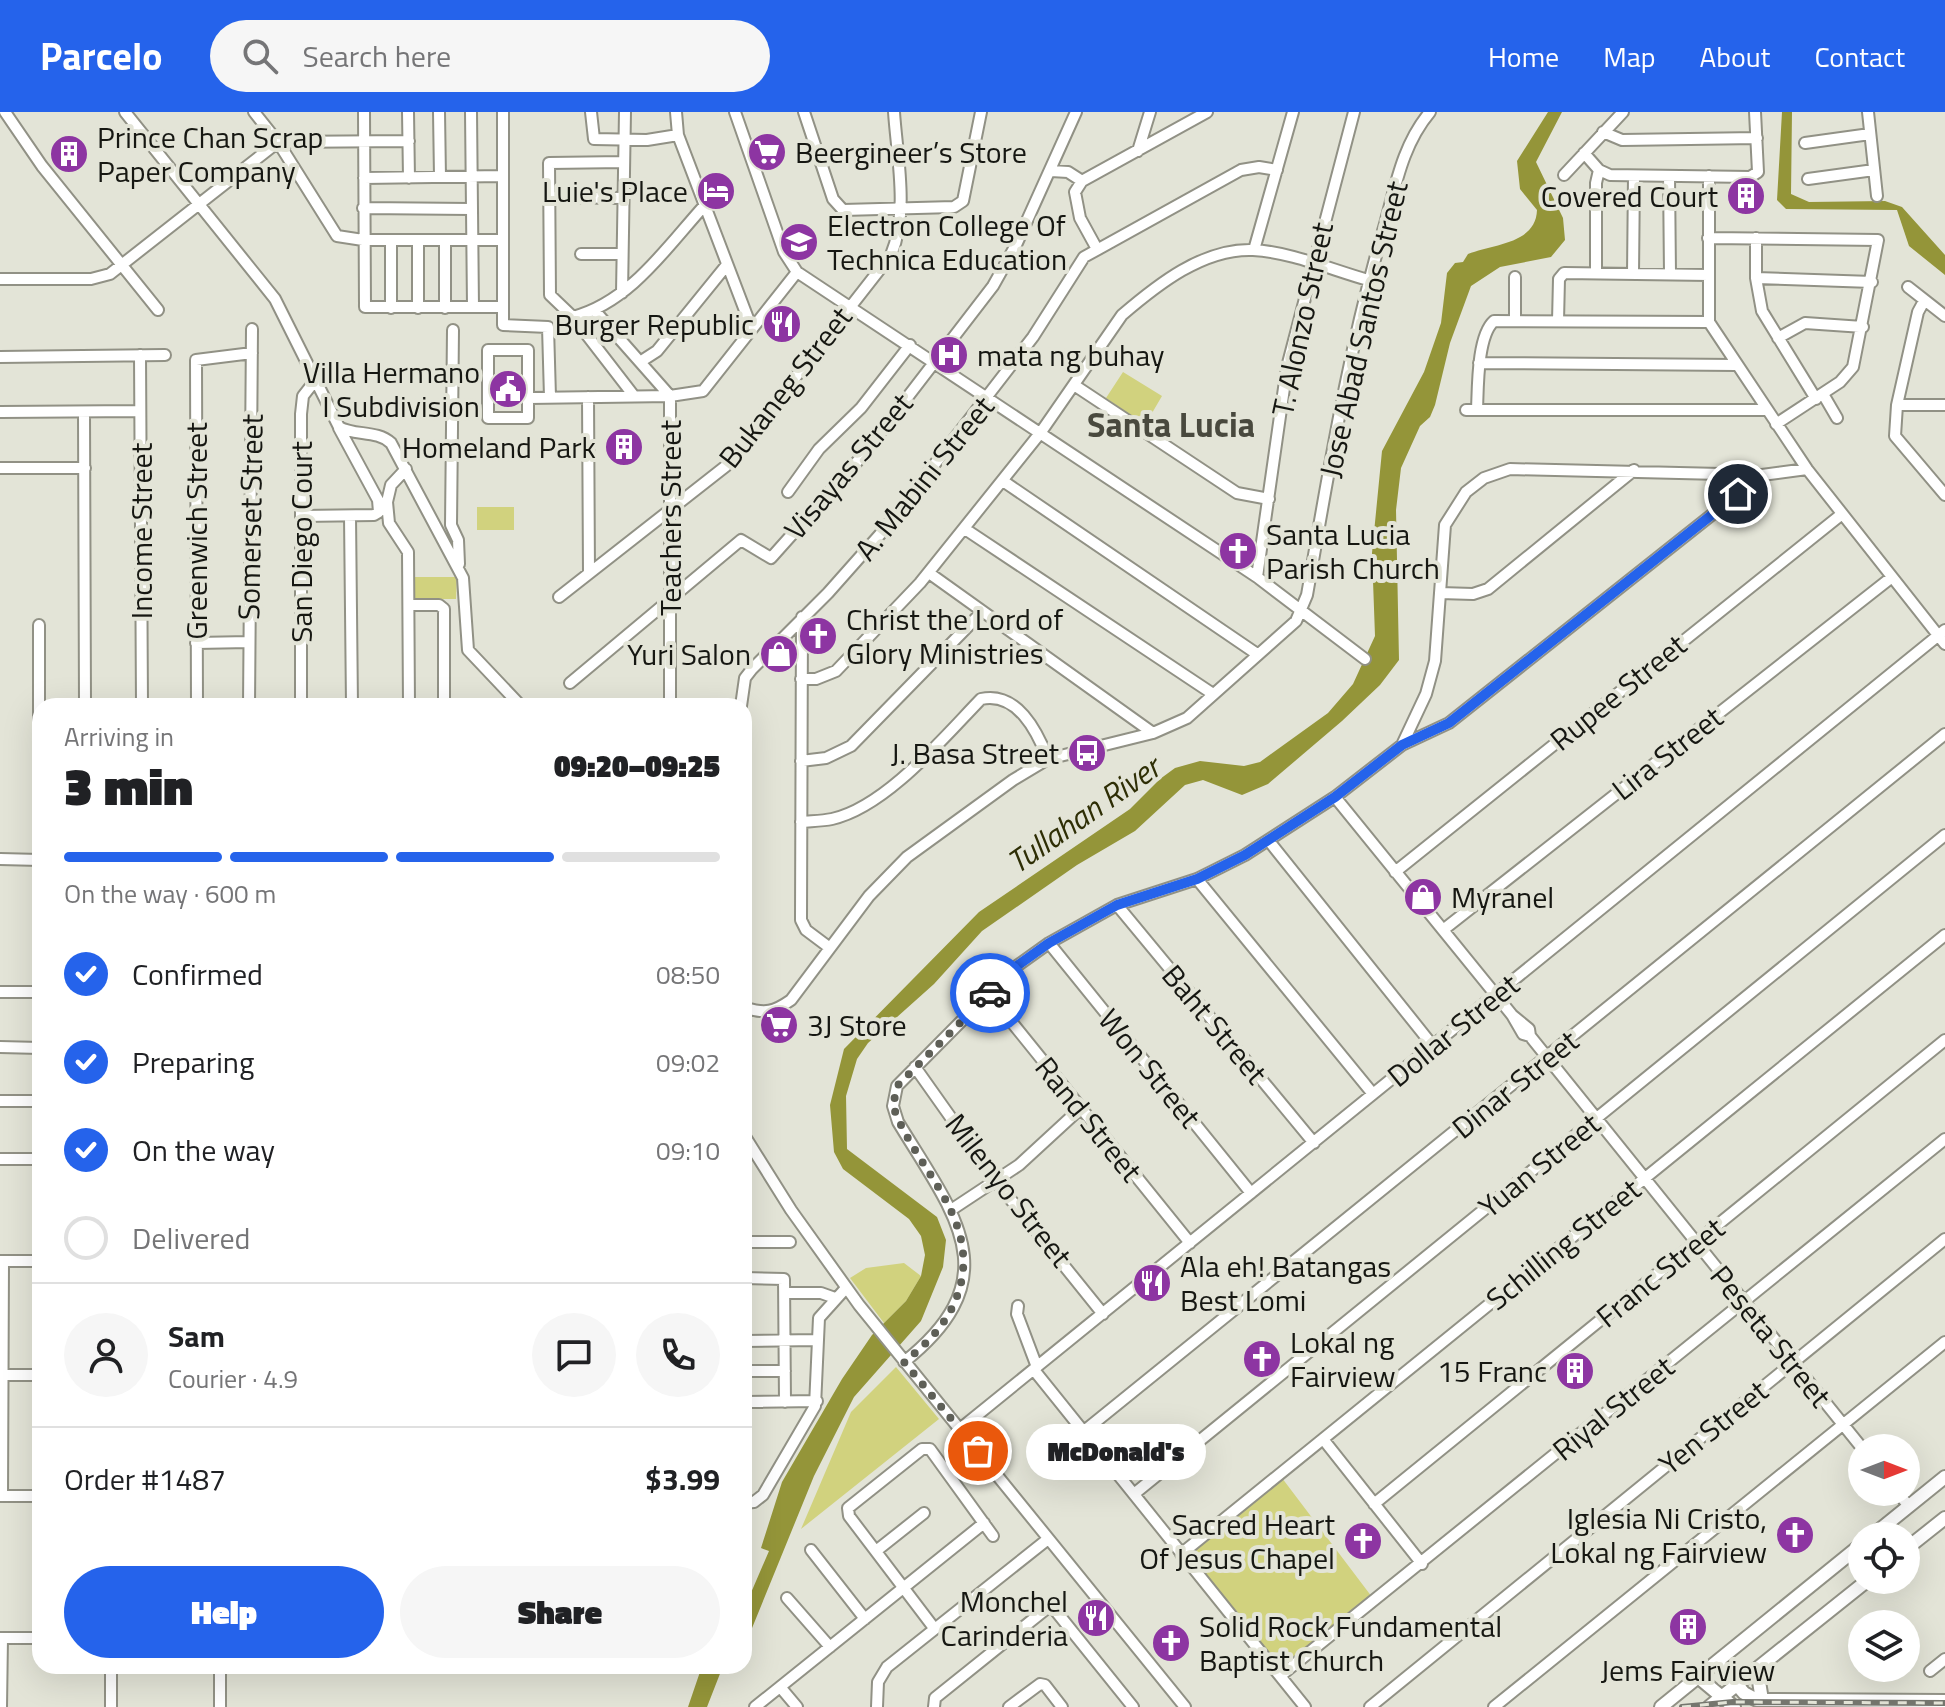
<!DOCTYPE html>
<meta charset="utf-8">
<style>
body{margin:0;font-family:"Titillium Web",sans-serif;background:#f6f6f6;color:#202124;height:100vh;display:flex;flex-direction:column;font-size:30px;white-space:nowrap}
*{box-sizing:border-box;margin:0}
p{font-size:26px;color:#757577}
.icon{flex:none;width:44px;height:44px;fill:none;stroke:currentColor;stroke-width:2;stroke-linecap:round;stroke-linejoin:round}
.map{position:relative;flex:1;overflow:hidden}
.details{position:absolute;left:32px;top:586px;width:720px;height:976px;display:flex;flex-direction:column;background:#fff;border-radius:24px;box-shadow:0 8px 32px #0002}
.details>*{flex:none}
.needle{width:52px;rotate:90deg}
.fabs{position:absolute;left:1848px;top:1322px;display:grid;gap:16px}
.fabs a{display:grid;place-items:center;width:72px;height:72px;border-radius:50%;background:#fff;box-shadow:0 8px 32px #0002;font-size:40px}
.pin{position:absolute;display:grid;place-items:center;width:68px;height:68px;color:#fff;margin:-34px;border:4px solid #fff;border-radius:50%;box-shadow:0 2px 8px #0007}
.courier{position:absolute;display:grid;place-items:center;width:80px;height:80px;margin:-40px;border:6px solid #2563eb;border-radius:50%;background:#fff;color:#222;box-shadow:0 2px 10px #0007}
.bubble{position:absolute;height:56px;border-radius:28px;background:#fff;box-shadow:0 8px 32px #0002;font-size:26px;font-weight:800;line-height:56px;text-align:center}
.head em{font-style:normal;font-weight:800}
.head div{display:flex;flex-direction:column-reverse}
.head{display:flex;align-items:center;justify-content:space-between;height:136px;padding:0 32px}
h1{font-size:52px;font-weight:800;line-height:60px}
.bar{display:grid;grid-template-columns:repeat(4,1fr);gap:12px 8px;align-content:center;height:96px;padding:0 32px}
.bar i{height:10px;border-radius:6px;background:#e0e0e0}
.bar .current{background:#2563eb}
.bar p{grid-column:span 4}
.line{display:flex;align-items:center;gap:20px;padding:0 32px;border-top:2px solid #e0e0e0}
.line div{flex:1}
.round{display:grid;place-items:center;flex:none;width:84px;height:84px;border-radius:42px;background:#f6f6f6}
ol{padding:0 32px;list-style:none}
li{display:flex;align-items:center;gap:24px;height:88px}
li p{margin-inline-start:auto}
li .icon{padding:8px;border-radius:50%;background:#2563eb;color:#fff;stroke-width:4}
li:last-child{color:#757577}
li i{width:44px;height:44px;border:4px solid #e0e0e0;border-radius:50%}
.action{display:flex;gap:16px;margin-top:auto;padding:16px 32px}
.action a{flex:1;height:92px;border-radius:48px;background:#2563eb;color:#fff;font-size:32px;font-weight:800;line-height:92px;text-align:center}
.action a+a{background:#f6f6f6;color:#202124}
header{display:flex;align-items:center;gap:48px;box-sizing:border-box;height:112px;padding:0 40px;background:#2563eb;color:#fff}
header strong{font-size:38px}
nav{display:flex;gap:44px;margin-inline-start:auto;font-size:28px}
.search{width:560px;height:72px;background:#f6f6f6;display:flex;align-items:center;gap:20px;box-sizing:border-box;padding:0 28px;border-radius:44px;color:#757577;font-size:30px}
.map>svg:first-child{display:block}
.green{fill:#d1d27e}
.water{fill:#949539}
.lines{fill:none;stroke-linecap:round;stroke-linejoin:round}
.minor-casing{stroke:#919185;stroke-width:14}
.major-casing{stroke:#919185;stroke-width:16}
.minor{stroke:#fff;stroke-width:10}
.major{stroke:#fff;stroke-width:12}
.rail-casing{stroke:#75766e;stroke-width:6}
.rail{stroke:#e3e4d7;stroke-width:3;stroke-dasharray:9;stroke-linecap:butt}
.done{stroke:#5e5f57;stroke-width:8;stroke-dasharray:0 14.4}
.route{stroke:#2563eb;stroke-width:10}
.labels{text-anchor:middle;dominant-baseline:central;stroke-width:8;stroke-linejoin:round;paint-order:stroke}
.poi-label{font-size:30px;fill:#161712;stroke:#e3e4d7;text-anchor:start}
.street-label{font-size:30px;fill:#161712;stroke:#e3e4d7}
.water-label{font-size:32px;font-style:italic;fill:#2e2e05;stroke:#e3e4d7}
.quarter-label{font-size:34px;font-weight:bold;fill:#49493e;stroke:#e3e4d7}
</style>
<header>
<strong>Parcelo</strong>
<div class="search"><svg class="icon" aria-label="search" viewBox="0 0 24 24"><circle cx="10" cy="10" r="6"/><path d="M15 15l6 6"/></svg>Search here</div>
<nav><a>Home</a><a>Map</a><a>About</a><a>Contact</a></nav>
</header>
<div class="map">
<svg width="1945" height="1595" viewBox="0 0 1945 1595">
<rect width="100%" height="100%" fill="#e3e4d7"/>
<path class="green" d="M1123,260L1162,284L1145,313L1106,286Z
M477,395H514V418H477Z
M413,465H457L456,487H413Z
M904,1151L921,1164L906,1189L884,1211L850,1166L866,1156Z
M896,1255L939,1307L801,1417L851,1300Z
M1282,1366L1372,1485L1282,1557L1189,1442Z"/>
<path class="water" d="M1548,0H1562L1536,50L1563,106L1565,128L1551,145L1500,155L1471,174L1450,231L1435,293L1430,305L1420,314L1401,356L1396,398L1399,548L1380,573L1342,609L1268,672L1242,683L1203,668L1185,673L1135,719L1077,753L982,819L934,872L868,931L857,947L846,984L847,1037L937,1105L946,1128L943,1155L921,1209L854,1285L814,1364L750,1521L744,1526V1497L769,1439L761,1436L782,1370L842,1267L872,1223L906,1189L921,1164L925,1143L921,1124L909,1107L843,1057L834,1040L830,993L844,937L979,800L1130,697L1160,667L1175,656L1200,649L1244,654L1260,650L1328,601L1353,572L1375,524L1372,441L1382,339L1424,260L1441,211L1447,161L1455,151L1463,150L1468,142C1493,132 1536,132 1537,98L1520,77L1517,49Z
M1782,0H1792L1791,82L1809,90L1885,89L1902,95L1945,143V163L1909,134L1897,98L1786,97L1777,88Z
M702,1554H723L707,1595H688Z"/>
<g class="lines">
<g class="minor-casing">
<path id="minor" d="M5,0L42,54L158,198
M125,0L275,187L339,315C355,324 377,318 391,331L463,466L468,538L521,594
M254,0L278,30L337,124L363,128H501
M364,0L365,195H503
M408,0L409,66
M439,0L440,65
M471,0L473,195
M503,0V213L548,215L550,285
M591,0L594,27L647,28L678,23
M676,0L678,23L752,217
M735,0L784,140L797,160L1257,465L1365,547
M804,0L833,87L843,98L954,95L963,89L981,0
M1868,0L1877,84
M1603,20L1622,28L1757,26
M1805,31L1870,22
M1138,39L1150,0
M1584,41L1599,58L1610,63L1750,65L1758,60L1755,0
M624,50L549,51L550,183L573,205L634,284
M1051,59L1068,60L1082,69
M1564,63L1623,0
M1669,64L1670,162
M1709,64V210L1807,357L1945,532
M364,66L502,64
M1808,67L1874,58
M548,85L623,86
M363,96L471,97
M1708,126L1878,128L1853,255L1840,270L1776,312
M1756,126V166L1762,199L1816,287
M391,128V196
M418,128V196
M1097,137L1080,106L1075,80L1082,69L1207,0
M1254,138L1293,0
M581,142H622
M1596,161V71L1599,58
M1633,162L1634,64
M1756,166L1872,170
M0,167H91L110,162L278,30L409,29
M1908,175L1945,204
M622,181L625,0
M1924,189L1918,200L1897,293L1895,324L1945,383
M445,196V128
M595,199L670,284V594
M573,205C630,190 666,136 704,94
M1515,209V165
M1558,209L1559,167L1564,161L1709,163
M453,218L451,413L458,428L459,452
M1778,226L1805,211L1863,215
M488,238H528V306H488Z
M140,243L142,594
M0,245L165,243
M640,250L657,239L726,154
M1479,251L1736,253
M1074,273L1237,381L1269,387
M1823,282L1837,306
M588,285L589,461
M529,286L670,284L703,279L797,160
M1897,293H1945
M1466,298H1766
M1477,298C1478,276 1477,224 1494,209L1709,210
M0,300L140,299
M84,300L85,594
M0,356H85
M406,357L391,373L387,390L389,411L408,440L409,594
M1003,369L1257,542
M788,380L819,337L861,296L910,233
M301,404L374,403L379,400L378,388L339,316
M350,404L352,594
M965,417L1213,582
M929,461L1153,621
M1257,465L1287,255L1354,0
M1440,481L1473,482L1488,477L1634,358
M559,485L726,354L891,143C909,100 897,45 894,0
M409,493H439L444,497V594
M802,505L801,808L806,818L830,836
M39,513V748
M196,531L249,530
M801,567H816L836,559L920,471L1041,320L1122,203C1157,173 1203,136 1253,138C1291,140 1332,158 1368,168
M570,571L741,428L771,446L863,343L993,174L1016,133L1076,0
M197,594L196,248L252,241
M249,594L252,217
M301,594V302L303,284L314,270
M741,594L745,566L752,557L828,481L883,419L1033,225L1084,145L1241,58L1259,55L1277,58
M1402,633L1449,611L1762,363
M801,649L826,646L851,634L981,501
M1335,685L1512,903L1529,917L1530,924
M801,710C811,709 822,709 832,707C886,695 944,625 981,587C1017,579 1037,619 1048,647
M1269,729L1433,934
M0,747L40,748
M1395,760L1842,402
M1197,767L1373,982
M1117,793L1314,1031
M1443,818L1892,465
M1049,831L1251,1081
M0,880H40
M989,882L1190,1131
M744,891L746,896C765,902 774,900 791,888L869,784L907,745L1013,668L1048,647L1153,621L1187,606L1296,509L1307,483C1329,358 1349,233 1385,112C1396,72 1403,32 1430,0
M1512,903L1523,922L1530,924L1862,1336
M0,935L40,936
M915,955L995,1068L1103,1202
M0,989H40
M744,1023L791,1098L859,1193L1185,1595
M0,1047H40
M951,1098L1019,1053L1081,996
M744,1130H790
M0,1149H40
M744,1166L784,1167L785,1290
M785,1181H821L835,1186
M1018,1194L1017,1202L1037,1255
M744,1229L817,1228
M904,1250C1011,1165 954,1102 898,1010L893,994L897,974L1014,856L1049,831L1117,793L1197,767L1245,743L1335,685L1402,633L1426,582L1435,549L1445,413L1466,380L1484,366L1510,357L1762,363L1807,357
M1034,1258L1305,1595
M744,1259H785
M2,1263H40
M744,1290L817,1289
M960,1317L1945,518
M1083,1320L1945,622
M1323,1327L1422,1452
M1897,1380L1909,1394
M1134,1382L1945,723
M0,1384H40
M2,1384L3,1149
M744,1391L754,1390L763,1383L815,1294L819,1206L846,1176
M1374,1392L1945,928
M811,1438L865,1507
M876,1439L924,1401
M1181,1442L1945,823
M787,1486L830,1535
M934,1516L849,1404L848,1396L922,1337H930L993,1424
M0,1526H40
M1930,1559L1945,1547
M1280,1564L1945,1027
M781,1576L797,1595
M1,1595L2,1526
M111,1595V1554
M220,1595V1554
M755,1595L984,1411
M877,1595L878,1570L887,1555L1048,1427
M934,1595L935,1586L1051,1493L1133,1595
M1009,1595L1040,1572L1045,1573L1062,1595
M1370,1595L1945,1127
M1494,1595L1945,1230"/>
</g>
<g class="major-casing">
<path id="major" d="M1872,1424L1945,1365
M1906,1437L1945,1406
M1717,1550L1744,1581L1757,1588L1945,1589
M1757,1557L1762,1588
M1698,1565L1734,1595
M1661,1595L1862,1432
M1709,1595L1868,1468"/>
</g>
<use href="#minor" class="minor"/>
<use href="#major" class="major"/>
<g class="rail-casing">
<path id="rail" d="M1682,1595L1733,1590L1945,1591"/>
</g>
<use href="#rail" class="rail"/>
</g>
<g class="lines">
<path class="done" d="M978,1339L904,1250C933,1227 955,1203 962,1166C973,1099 914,1054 893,994L897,974L990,881"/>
<path class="route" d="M990,881L1014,856L1049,831L1117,793L1197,767L1245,743L1335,685L1402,633L1449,611L1738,382"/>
</g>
<defs>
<g id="supermarket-disc" transform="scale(2)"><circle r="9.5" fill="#8d35a2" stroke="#e3e4d7"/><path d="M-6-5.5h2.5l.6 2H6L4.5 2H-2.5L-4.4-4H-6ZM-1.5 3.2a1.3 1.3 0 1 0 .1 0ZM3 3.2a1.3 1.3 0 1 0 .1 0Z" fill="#fff"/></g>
<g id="building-disc" transform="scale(2)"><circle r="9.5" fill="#8d35a2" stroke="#e3e4d7"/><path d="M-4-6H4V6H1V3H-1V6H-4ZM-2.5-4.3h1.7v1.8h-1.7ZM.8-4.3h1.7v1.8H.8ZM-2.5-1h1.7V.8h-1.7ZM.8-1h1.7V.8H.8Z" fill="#fff"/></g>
<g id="hotel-disc" transform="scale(2)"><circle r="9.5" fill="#8d35a2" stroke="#e3e4d7"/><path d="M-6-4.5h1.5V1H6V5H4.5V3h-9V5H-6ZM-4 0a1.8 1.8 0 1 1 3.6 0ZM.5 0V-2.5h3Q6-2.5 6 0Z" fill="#fff"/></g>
<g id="university-disc" transform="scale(2)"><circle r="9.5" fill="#8d35a2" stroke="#e3e4d7"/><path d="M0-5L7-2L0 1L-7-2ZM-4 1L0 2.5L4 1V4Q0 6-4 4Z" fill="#fff"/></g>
<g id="restaurant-disc" transform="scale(2)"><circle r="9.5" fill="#8d35a2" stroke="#e3e4d7"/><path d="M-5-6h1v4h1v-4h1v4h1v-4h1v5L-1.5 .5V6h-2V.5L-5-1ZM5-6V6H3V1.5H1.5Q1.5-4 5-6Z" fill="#fff"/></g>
<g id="hospital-disc" transform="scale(2)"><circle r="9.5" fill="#8d35a2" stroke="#e3e4d7"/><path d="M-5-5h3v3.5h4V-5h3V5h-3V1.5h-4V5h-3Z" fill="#fff"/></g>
<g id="civic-disc" transform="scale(2)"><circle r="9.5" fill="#8d35a2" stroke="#e3e4d7"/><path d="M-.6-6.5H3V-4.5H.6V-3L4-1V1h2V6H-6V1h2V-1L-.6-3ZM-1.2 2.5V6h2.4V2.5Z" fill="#fff"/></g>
<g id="church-disc" transform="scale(2)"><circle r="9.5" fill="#8d35a2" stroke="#e3e4d7"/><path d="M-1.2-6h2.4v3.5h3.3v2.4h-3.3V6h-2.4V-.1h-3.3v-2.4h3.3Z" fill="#fff"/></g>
<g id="shop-disc" transform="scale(2)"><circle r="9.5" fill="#8d35a2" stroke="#e3e4d7"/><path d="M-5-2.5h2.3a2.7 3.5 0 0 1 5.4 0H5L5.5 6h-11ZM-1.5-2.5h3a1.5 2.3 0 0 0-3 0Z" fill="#fff"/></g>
<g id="bus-disc" transform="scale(2)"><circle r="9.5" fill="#8d35a2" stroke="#e3e4d7"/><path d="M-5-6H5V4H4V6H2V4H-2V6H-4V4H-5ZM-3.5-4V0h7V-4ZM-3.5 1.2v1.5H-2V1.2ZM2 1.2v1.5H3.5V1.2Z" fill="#fff"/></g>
</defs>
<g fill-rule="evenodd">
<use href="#supermarket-disc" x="767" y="40"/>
<use href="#building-disc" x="69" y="42"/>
<use href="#hotel-disc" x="716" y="79"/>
<use href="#building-disc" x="1746" y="84"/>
<use href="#university-disc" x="799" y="130"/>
<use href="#restaurant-disc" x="782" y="212"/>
<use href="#hospital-disc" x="949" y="243"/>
<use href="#civic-disc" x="508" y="277"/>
<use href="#building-disc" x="624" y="335"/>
<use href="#church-disc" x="1238" y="439"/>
<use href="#church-disc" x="818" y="524"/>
<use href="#shop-disc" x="779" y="542"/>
<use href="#bus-disc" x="1087" y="641"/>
<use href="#shop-disc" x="1423" y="785"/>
<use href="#supermarket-disc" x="779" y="913"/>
<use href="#restaurant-disc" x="1152" y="1171"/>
<use href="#church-disc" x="1262" y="1247"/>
<use href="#building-disc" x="1575" y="1259"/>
<use href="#church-disc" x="1795" y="1423"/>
<use href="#church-disc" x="1363" y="1429"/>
<use href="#restaurant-disc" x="1096" y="1506"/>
<use href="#building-disc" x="1688" y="1515"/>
<use href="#church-disc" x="1171" y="1531"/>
</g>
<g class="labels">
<g class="poi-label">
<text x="97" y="25">Prince Chan Scrap<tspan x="97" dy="34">Paper Company</tspan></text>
<text x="795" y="40">Beergineer’s Store</text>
<text x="688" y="79" text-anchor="end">Luie's Place</text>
<text x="1718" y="84" text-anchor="end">Covered Court</text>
<text x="827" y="113">Electron College Of<tspan x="827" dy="34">Technica Education</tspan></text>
<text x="754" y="212" text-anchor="end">Burger Republic</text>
<text x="977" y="243">mata ng buhay</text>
<text x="480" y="260" text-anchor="end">Villa Hermano<tspan x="480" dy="34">I Subdivision</tspan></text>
<text x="596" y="335" text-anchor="end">Homeland Park</text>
<text x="1266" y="422">Santa Lucia<tspan x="1266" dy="34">Parish Church</tspan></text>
<text x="846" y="507">Christ the Lord of<tspan x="846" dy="34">Glory Ministries</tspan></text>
<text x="751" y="542" text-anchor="end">Yuri Salon</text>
<text x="1059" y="641" text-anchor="end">J. Basa Street</text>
<text x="1451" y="785">Myranel</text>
<text x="807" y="913">3J Store</text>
<text x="1180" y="1154">Ala eh! Batangas<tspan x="1180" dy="34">Best Lomi</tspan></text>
<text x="1290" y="1230">Lokal ng<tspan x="1290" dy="34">Fairview</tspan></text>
<text x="1547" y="1259" text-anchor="end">15 Franc</text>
<text x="1767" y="1406" text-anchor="end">Iglesia Ni Cristo,<tspan x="1767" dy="34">Lokal ng Fairview</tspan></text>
<text x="1335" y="1412" text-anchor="end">Sacred Heart<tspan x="1335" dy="34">Of Jesus Chapel</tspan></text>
<text x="1068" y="1489" text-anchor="end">Monchel<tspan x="1068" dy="34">Carinderia</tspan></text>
<text x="1199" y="1514">Solid Rock Fundamental<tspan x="1199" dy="34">Baptist Church</tspan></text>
<text x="1688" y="1558" text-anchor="middle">Jems Fairview</text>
</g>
<g class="street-label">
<text transform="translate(1302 207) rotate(-78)">T. Alonzo Street</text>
<text transform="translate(1363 217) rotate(-77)">Jose Abad Santos Street</text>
<text transform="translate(785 275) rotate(-52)">Bukaneg Street</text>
<text transform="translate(848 354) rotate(-50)">Visayas Street</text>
<text transform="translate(924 366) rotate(-51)">A. Mabini Street</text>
<text transform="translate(250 405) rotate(-89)">Somerset Street</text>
<text transform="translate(670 406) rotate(-90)">Teachers Street</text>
<text transform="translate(141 419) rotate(-90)">Income Street</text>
<text transform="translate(196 419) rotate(-90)">Greenwich Street</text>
<text transform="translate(301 430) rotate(-90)">San Diego Court</text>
<text transform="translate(1618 580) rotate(-39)">Rupee Street</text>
<text transform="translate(1667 641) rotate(-38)">Lira Street</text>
<text transform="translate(1215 912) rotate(50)">Baht Street</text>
<text transform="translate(1453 918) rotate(-39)">Dollar Street</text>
<text transform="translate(1150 956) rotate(51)">Won Street</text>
<text transform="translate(1515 972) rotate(-39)">Dinar Street</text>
<text transform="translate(1089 1007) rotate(51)">Rand Street</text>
<text transform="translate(1539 1053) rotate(-39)">Yuan Street</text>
<text transform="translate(1009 1078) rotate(52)">Milenyo Street</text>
<text transform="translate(1563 1132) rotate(-39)">Schilling Street</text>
<text transform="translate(1660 1160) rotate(-39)">Franc Street</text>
<text transform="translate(1771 1224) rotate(51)">Peseta Street</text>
<text transform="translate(1613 1296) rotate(-39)">Riyal Street</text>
<text transform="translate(1713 1315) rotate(-39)">Yen Street</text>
</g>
<g class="water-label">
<text transform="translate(1083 702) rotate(-35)">Tullahan River</text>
</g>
<g class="quarter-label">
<text x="1171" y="312">Santa Lucia</text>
</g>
</g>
</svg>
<div class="fabs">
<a><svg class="needle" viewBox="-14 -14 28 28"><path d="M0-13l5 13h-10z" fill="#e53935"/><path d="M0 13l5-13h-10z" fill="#757577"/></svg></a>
<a><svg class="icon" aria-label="locate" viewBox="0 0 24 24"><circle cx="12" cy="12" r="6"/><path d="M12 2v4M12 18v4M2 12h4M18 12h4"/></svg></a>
<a><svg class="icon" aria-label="layers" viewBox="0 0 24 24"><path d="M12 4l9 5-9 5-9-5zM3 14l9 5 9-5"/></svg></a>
</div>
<div class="pin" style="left:978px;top:1339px;background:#ea580c"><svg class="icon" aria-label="bag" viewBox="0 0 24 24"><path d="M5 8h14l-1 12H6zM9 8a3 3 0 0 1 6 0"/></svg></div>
<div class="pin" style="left:1738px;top:382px;background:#1f2937"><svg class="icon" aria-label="home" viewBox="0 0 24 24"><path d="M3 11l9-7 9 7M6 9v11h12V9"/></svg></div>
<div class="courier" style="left:990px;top:881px"><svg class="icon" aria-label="car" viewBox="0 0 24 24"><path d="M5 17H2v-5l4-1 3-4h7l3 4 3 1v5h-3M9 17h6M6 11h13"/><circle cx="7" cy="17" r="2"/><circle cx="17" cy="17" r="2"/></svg></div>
<div class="bubble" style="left:1026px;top:1312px;width:180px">McDonald's</div>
<section class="details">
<div class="head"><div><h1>3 min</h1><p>Arriving in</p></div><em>09:20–09:25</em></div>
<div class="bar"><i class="current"></i><i class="current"></i><i class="current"></i><i></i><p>On the way · 600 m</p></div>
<ol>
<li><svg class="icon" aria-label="check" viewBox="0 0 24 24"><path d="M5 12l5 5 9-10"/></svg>Confirmed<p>08:50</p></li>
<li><svg class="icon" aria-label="check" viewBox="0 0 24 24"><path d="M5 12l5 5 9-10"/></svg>Preparing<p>09:02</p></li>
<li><svg class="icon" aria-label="check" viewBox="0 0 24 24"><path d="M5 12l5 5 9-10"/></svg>On the way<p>09:10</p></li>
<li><i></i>Delivered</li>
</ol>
<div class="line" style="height:144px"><a class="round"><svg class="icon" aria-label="person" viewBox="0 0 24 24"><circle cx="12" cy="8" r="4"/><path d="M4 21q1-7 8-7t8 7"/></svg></a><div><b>Sam</b><p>Courier · 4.9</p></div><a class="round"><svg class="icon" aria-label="chat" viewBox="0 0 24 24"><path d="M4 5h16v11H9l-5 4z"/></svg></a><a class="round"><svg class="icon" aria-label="phone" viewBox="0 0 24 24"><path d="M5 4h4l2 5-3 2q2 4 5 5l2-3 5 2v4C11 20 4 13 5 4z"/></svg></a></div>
<div class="line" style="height:104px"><div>Order #1487</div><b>$3.99</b></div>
<div class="action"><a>Help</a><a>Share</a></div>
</section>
</div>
